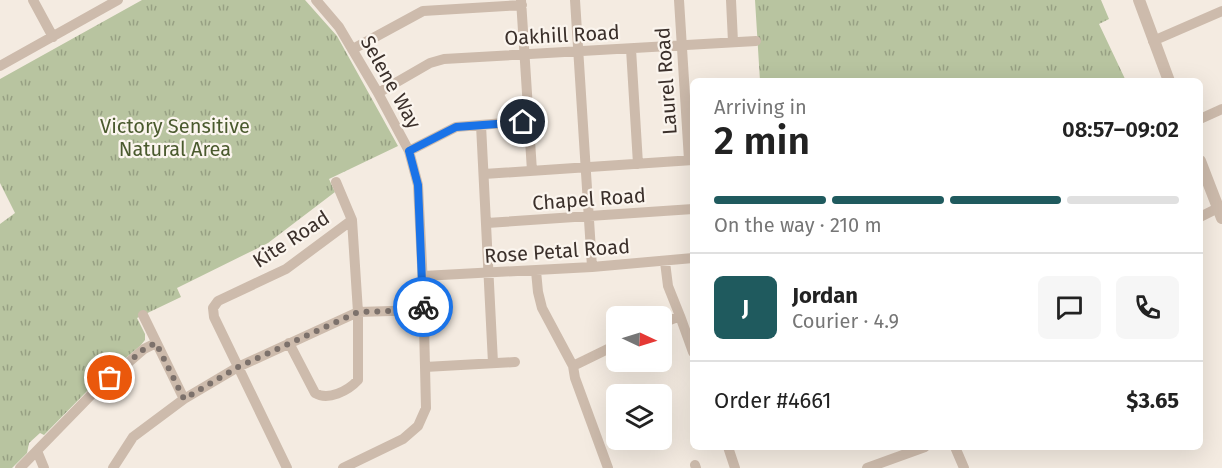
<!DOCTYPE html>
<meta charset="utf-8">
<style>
body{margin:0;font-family:"Fira Sans",sans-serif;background:#f6f6f6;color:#222;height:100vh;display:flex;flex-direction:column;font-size:22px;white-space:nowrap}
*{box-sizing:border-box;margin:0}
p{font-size:20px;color:#767676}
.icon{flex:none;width:33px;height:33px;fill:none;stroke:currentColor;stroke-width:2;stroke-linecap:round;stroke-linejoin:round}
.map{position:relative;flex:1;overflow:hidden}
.details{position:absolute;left:690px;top:78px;width:513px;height:372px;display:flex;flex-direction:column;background:#fff;border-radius:9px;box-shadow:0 6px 24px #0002}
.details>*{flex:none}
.needle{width:39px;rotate:94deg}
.buttons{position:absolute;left:606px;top:306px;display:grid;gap:12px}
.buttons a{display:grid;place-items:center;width:66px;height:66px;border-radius:9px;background:#fff;box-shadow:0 6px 24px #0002;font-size:30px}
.pin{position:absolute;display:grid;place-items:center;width:51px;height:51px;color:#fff;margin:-26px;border:3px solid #fff;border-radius:50%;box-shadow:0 2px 6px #0007}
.courier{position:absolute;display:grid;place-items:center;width:60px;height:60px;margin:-30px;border:4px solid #1a73e8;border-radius:50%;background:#fff;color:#222;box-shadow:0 2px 8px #0007}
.head em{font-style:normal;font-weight:600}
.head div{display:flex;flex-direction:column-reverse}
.head{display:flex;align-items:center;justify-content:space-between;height:102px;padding:0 24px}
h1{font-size:39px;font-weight:600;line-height:45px}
.bar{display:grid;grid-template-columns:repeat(4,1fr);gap:9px 6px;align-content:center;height:72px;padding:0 24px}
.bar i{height:8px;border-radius:4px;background:#e0e0e0}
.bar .selected{background:#1f5a5e}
.bar p{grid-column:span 4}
.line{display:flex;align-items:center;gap:15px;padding:0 24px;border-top:2px solid #e0e0e0}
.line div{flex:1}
.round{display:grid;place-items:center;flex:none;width:63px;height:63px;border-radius:9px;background:#f6f6f6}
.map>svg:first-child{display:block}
.grass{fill:url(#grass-tufts)}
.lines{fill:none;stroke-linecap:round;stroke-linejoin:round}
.minor{stroke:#cdbbac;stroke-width:10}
.tertiary{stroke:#cdbbac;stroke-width:12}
.done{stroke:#7c716b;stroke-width:6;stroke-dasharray:0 10.8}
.route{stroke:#1a73e8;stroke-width:8}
.labels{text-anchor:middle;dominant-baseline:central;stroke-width:4.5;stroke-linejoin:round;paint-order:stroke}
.street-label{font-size:20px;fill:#3b302b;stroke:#fbf5ee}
.park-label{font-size:20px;fill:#4a5a2e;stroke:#fbf5ee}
</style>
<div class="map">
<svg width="1222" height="468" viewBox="0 0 1222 468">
<defs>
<pattern id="grass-tufts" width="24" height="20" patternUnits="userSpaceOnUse" patternTransform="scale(1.5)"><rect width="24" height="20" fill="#b8c4a0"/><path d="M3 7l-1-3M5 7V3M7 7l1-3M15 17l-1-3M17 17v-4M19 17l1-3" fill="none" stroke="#97a083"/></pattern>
</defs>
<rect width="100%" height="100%" fill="#f4ebe1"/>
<path class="grass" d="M142,0H305L337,36L398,146L329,179L335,192L268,243L177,288L181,297L137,318L145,334V340L140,346L92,386L44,435L40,433L29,443L27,453L12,468H0V224L15,213L0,183V79Z
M755,0H1101L1109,19L1099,24L1126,81H760Z"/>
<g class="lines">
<path class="minor" d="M33,0L53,37
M316,0L339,27L378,93L409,151L418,185L423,285L426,408L418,426L403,439L343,468
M521,0L532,171
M575,0L592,267
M679,0L689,160
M731,0L733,42
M1153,41L1222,11
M353,49L423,11L522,5
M631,49L638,164
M0,66L118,0
M378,93L430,63L444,59L756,41
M1200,119L1222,109
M481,125L493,363
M409,151L456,127L528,121
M484,174L693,160
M1200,217L1218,208
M487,223L693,209
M665,262L668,286L680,316
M536,271L538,292L542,308L573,366
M423,276L592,267L693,258
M143,315L184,399
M662,323L680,316L693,352
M289,343L315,393C328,401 348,391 358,380V312L352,220L336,182
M425,367L515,362
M728,447L735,468
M955,447L964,468
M37,451L44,468
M695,465L696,468
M20,468L93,393L144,349L156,343
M113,468L133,437L184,399L238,367L358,312L424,310
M287,468L214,317L213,308L218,301L286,269L352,220
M608,468L575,378L573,366L616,345
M867,468L925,447"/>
<path class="tertiary" d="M1139,0L1169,81
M1200,161L1222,218"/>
</g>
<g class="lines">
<path class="done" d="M110,378L144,349L156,343L184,399L238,367L358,312L423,310V307"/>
<path class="route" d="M423,307L418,185L409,151L456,127L523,122"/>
</g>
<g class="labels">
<g class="street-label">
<text transform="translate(562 35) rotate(-3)">Oakhill Road</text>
<text transform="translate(666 81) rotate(-94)">Laurel Road</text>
<text transform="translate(391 82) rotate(61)">Selene Way</text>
<text transform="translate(589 199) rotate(-4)">Chapel Road</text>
<text transform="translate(291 239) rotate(-33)">Kite Road</text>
<text transform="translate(557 251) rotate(-4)">Rose Petal Road</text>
</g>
<g class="park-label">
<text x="175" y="126">Victory Sensitive<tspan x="175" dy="23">Natural Area</tspan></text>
</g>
</g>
</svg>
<div class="buttons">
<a><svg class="needle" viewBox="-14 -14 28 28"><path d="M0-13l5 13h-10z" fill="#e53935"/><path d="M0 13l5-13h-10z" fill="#767676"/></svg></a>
<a><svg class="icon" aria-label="layers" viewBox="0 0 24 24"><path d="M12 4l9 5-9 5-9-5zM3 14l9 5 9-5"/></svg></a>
</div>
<div class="pin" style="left:110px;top:378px;background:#ea580c"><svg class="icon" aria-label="bag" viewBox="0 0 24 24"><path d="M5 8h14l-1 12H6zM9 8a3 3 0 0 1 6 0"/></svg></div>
<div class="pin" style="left:523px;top:122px;background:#1f2937"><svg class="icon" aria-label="home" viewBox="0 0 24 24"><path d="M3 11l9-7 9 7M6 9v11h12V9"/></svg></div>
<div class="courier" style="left:423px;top:307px"><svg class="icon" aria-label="bike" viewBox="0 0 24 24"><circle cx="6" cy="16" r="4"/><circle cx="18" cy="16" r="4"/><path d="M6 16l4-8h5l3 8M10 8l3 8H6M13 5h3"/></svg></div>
<section class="details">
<div class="head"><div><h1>2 min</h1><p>Arriving in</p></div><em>08:57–09:02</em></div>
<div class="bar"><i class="selected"></i><i class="selected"></i><i class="selected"></i><i></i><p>On the way · 210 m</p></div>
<div class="line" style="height:108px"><b class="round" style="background:#1f5a5e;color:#fff">J</b><div><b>Jordan</b><p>Courier · 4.9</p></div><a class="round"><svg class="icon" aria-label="chat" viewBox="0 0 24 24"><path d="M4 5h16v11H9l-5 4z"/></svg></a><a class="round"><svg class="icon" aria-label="phone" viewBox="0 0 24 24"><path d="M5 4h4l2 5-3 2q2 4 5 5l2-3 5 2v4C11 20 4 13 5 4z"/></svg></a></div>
<div class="line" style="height:78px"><div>Order #4661</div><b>$3.65</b></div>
</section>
</div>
